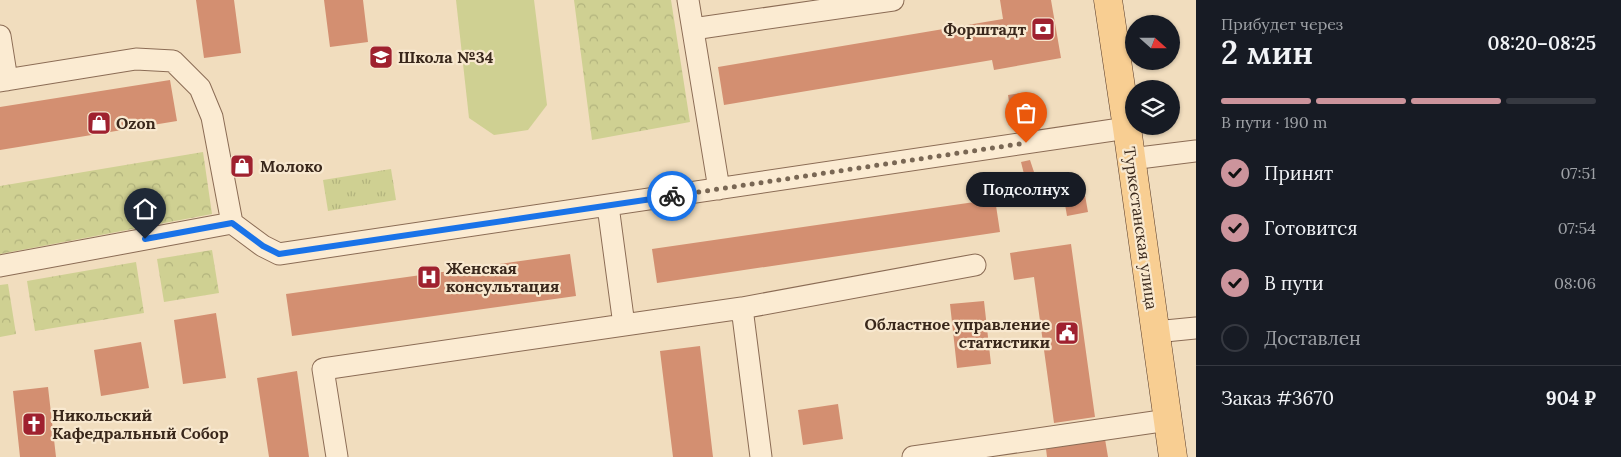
<!DOCTYPE html>
<html lang="ru">
<meta charset="utf-8">
<style>
body{margin:0;font-family:Lora,serif;background:#20242c;color:#f1f3f6;height:100vh;display:flex;flex-direction:column;font-size:19px;white-space:nowrap}
*{box-sizing:border-box;margin:0}
p{font-size:16px;color:#9ea1a6}
.icon{flex:none;width:28px;height:28px;fill:none;stroke:currentColor;stroke-width:2;stroke-linecap:round;stroke-linejoin:round}
.map{position:relative;flex:1;overflow:hidden}
.sheet{display:flex;flex-direction:column;background:#171b24;width:425px}
.sheet>*{flex:none}
.needle{width:32px;rotate:111deg}
.controls{position:absolute;left:1125px;top:15px;display:grid;gap:10px}
.controls a{display:grid;place-items:center;width:55px;height:55px;border-radius:50%;background:#171b24;box-shadow:0 1px 4px #0004;font-size:25px}
.pin{position:absolute;display:grid;place-items:center;width:42px;height:42px;color:#fff;margin:-51px -21px;border-radius:50% 50% 50% 0;rotate:-45deg;box-shadow:0 0 5px #0007}
.pin .icon{rotate:45deg}
.courier{position:absolute;display:grid;place-items:center;width:50px;height:50px;margin:-25px;border:4px solid #1a73e8;border-radius:50%;background:#fff;color:#222;box-shadow:0 1px 6px #0007}
.bubble{position:absolute;height:35px;border-radius:18px;background:#171b24;box-shadow:0 1px 4px #0004;font-size:16px;font-weight:600;line-height:35px;text-align:center}
.head em{font-style:normal;font-weight:600}
.head div{display:flex;flex-direction:column-reverse}
.head{display:flex;align-items:center;justify-content:space-between;height:85px;padding:0 25px}
h1{font-size:32px;font-weight:600;line-height:38px}
.bar{display:grid;grid-template-columns:repeat(4,1fr);gap:8px 5px;align-content:center;height:60px;padding:0 25px}
.bar i{height:6px;border-radius:4px;background:#363941}
.bar .current{background:#cc949c}
.bar p{grid-column:span 4}
.line{display:flex;align-items:center;gap:12px;padding:0 25px;border-top:1px solid #363941}
.line div{flex:1}
ol{padding:0 25px;list-style:none}
li{display:flex;align-items:center;gap:15px;height:55px}
li p{margin-inline-start:auto}
li .icon{padding:5px;border-radius:50%;background:#cc949c;color:#111;stroke-width:4}
li:last-child{color:#9ea1a6}
li i{width:28px;height:28px;border:2px solid #363941;border-radius:50%}
main{display:flex;flex:1;min-height:0}
.map>svg:first-child{display:block}
.grass{fill:#cfd092}
.forest{fill:url(#forest-crowns)}
.park{fill:url(#park-tufts)}
.building{fill:#d38f71}
.lines{fill:none;stroke-linecap:round;stroke-linejoin:round}
.minor-casing{stroke:#8b6c55;stroke-width:23}
.major-casing{stroke:#583b2a;stroke-width:29}
.minor{stroke:#fbebd2;stroke-width:21}
.major{stroke:#f8ce92;stroke-width:28}
.done{stroke:#796754;stroke-width:5;stroke-dasharray:0 9}
.route{stroke:#1a73e8;stroke-width:6}
.labels{text-anchor:middle;dominant-baseline:central;stroke-width:4.5;stroke-linejoin:round;paint-order:stroke}
.poi-label{font-size:16px;font-weight:bold;fill:#39271b;stroke:#f8e8cf;text-anchor:start}
.street-label{font-size:16px;fill:#39271b;stroke:#f8e8cf}
</style>
<main>
<div class="map">
<svg width="1196" height="457" viewBox="0 0 1196 457">
<defs>
<pattern id="forest-crowns" width="20" height="18" patternUnits="userSpaceOnUse" patternTransform="scale(1.25)"><rect width="20" height="18" fill="#cfd092"/><path d="M2 6a3 3 0 1 1 6 0M12 15a3 3 0 1 1 6 0" fill="none" stroke="#b2b37d"/></pattern>
<pattern id="park-tufts" width="24" height="20" patternUnits="userSpaceOnUse" patternTransform="scale(1.25)"><rect width="24" height="20" fill="#cfd092"/><path d="M3 7l-1-3M5 7V3M7 7l1-3M15 17l-1-3M17 17v-4M19 17l1-3" fill="none" stroke="#b2b37d"/></pattern>
</defs>
<rect width="100%" height="100%" fill="#f1ddbe"/>
<path class="grass" d="M456,0H534L547,105L528,130L494,135L469,118Z"/>
<path class="forest" d="M574,0H671L690,122L592,140Z
M203,152L212,214L0,254V186Z
M212,250L219,293L164,302L157,259Z
M136,262L144,313L35,331L27,281Z
M8,284L16,334L0,337V285Z"/>
<path class="park" d="M391,169L396,200L328,211L323,180Z"/>
<path class="building" d="M196,0H234L241,53L204,58Z
M324,0H363L368,42L330,47Z
M1000,0H1051L1061,58L994,70L992,60L724,105L718,67L1003,19Z
M170,80L177,121L0,150V107Z
M1021,93L1023,106L1010,108L1008,95Z
M246,159L249,171L240,173L236,161Z
M1030,160L1034,172L1024,174L1021,162Z
M1083,184L1088,212L1067,216L1062,187Z
M995,199L1000,232L657,283L652,249Z
M1071,244L1095,417L1054,423L1034,277L1014,280L1010,253Z
M570,254L576,296L292,336L286,294Z
M984,301L991,364L957,368L950,304Z
M216,313L226,378L183,384L174,320Z
M141,342L149,388L101,396L94,350Z
M700,346L713,457H673L660,351Z
M297,371L309,457H269L257,378Z
M48,387L56,457H20L13,391Z
M838,404L843,439L803,445L798,410Z
M1105,439L1108,457H1047L1046,449Z"/>
<g class="lines">
<g class="minor-casing">
<path id="minor" d="M688,0L719,189
M693,29L893,0
M0,36L7,80
M0,81L136,59L173,61L200,88L212,117L232,223
M1131,159L1196,151
M0,266L232,223L263,246L279,254L1127,128
M742,308L975,265
M624,325L742,308L761,457
M1155,332L1196,328
M337,457L323,369L624,325L608,206
M913,457L1168,420"/>
</g>
<g class="major-casing">
<path id="major" d="M1108,0L1127,128L1173,457"/>
</g>
<use href="#minor" class="minor"/>
<use href="#major" class="major"/>
</g>
<g class="lines">
<path class="done" d="M672,196L1026,143"/>
<path class="route" d="M145,239L232,223L263,246L279,254L672,196"/>
</g>
<defs>
<g id="bank-square" transform="scale(1.25)"><rect x="-9" y="-9" width="18" height="18" rx="4" fill="#9f212f" stroke="#f8e8cf"/><path d="M-6-4H6V4H-6ZM0-2.3a2.3 2.3 0 1 0 0 4.6a2.3 2.3 0 1 0 0-4.6Z" fill="#fff"/></g>
<g id="school-square" transform="scale(1.25)"><rect x="-9" y="-9" width="18" height="18" rx="4" fill="#9f212f" stroke="#f8e8cf"/><path d="M0-5L7-2L0 1L-7-2ZM-4 1L0 2.5L4 1V4Q0 6-4 4Z" fill="#fff"/></g>
<g id="shop-square" transform="scale(1.25)"><rect x="-9" y="-9" width="18" height="18" rx="4" fill="#9f212f" stroke="#f8e8cf"/><path d="M-5-2.5h2.3a2.7 3.5 0 0 1 5.4 0H5L5.5 6h-11ZM-1.5-2.5h3a1.5 2.3 0 0 0-3 0Z" fill="#fff"/></g>
<g id="hospital-square" transform="scale(1.25)"><rect x="-9" y="-9" width="18" height="18" rx="4" fill="#9f212f" stroke="#f8e8cf"/><path d="M-5-5h3v3.5h4V-5h3V5h-3V1.5h-4V5h-3Z" fill="#fff"/></g>
<g id="civic-square" transform="scale(1.25)"><rect x="-9" y="-9" width="18" height="18" rx="4" fill="#9f212f" stroke="#f8e8cf"/><path d="M-.6-6.5H3V-4.5H.6V-3L4-1V1h2V6H-6V1h2V-1L-.6-3ZM-1.2 2.5V6h2.4V2.5Z" fill="#fff"/></g>
<g id="church-square" transform="scale(1.25)"><rect x="-9" y="-9" width="18" height="18" rx="4" fill="#9f212f" stroke="#f8e8cf"/><path d="M-1.2-6h2.4v3.5h3.3v2.4h-3.3V6h-2.4V-.1h-3.3v-2.4h3.3Z" fill="#fff"/></g>
</defs>
<g fill-rule="evenodd">
<use href="#bank-square" x="1043" y="29"/>
<use href="#school-square" x="381" y="57"/>
<use href="#shop-square" x="99" y="123"/>
<use href="#shop-square" x="242" y="166"/>
<use href="#hospital-square" x="429" y="277"/>
<use href="#civic-square" x="1067" y="333"/>
<use href="#church-square" x="34" y="424"/>
</g>
<g class="labels">
<g class="poi-label">
<text x="1026" y="29" text-anchor="end">Форштадт</text>
<text x="398" y="57">Школа №34</text>
<text x="116" y="123">Ozon</text>
<text x="260" y="166">Молоко</text>
<text x="446" y="268">Женская<tspan x="446" dy="18">консультация</tspan></text>
<text x="1050" y="324" text-anchor="end">Областное управление<tspan x="1050" dy="18">статистики</tspan></text>
<text x="52" y="415">Никольский<tspan x="52" dy="18">Кафедральный Собор</tspan></text>
</g>
<g class="street-label">
<text transform="translate(1141 228) rotate(82)">Туркестанская улица</text>
</g>
</g>
</svg>
<div class="controls">
<a><svg class="needle" viewBox="-14 -14 28 28"><path d="M0-13l5 13h-10z" fill="#e53935"/><path d="M0 13l5-13h-10z" fill="#9ea1a6"/></svg></a>
<a><svg class="icon" aria-label="layers" viewBox="0 0 24 24"><path d="M12 4l9 5-9 5-9-5zM3 14l9 5 9-5"/></svg></a>
</div>
<div class="pin" style="left:1026px;top:143px;background:#ea580c"><svg class="icon" aria-label="bag" viewBox="0 0 24 24"><path d="M5 8h14l-1 12H6zM9 8a3 3 0 0 1 6 0"/></svg></div>
<div class="pin" style="left:145px;top:239px;background:#1f2937"><svg class="icon" aria-label="home" viewBox="0 0 24 24"><path d="M3 11l9-7 9 7M6 9v11h12V9"/></svg></div>
<div class="courier" style="left:672px;top:196px"><svg class="icon" aria-label="bike" viewBox="0 0 24 24"><circle cx="6" cy="16" r="4"/><circle cx="18" cy="16" r="4"/><path d="M6 16l4-8h5l3 8M10 8l3 8H6M13 5h3"/></svg></div>
<div class="bubble" style="left:966px;top:172px;width:120px">Подсолнух</div>
</div>
<section class="sheet">
<div class="head"><div><h1>2 мин</h1><p>Прибудет через</p></div><em>08:20–08:25</em></div>
<div class="bar"><i class="current"></i><i class="current"></i><i class="current"></i><i></i><p>В пути · 190 m</p></div>
<ol>
<li><svg class="icon" aria-label="check" viewBox="0 0 24 24"><path d="M5 12l5 5 9-10"/></svg>Принят<p>07:51</p></li>
<li><svg class="icon" aria-label="check" viewBox="0 0 24 24"><path d="M5 12l5 5 9-10"/></svg>Готовится<p>07:54</p></li>
<li><svg class="icon" aria-label="check" viewBox="0 0 24 24"><path d="M5 12l5 5 9-10"/></svg>В пути<p>08:06</p></li>
<li><i></i>Доставлен</li>
</ol>
<div class="line" style="height:65px"><div>Заказ #3670</div><b>904 ₽</b></div>
</section>
</main>
